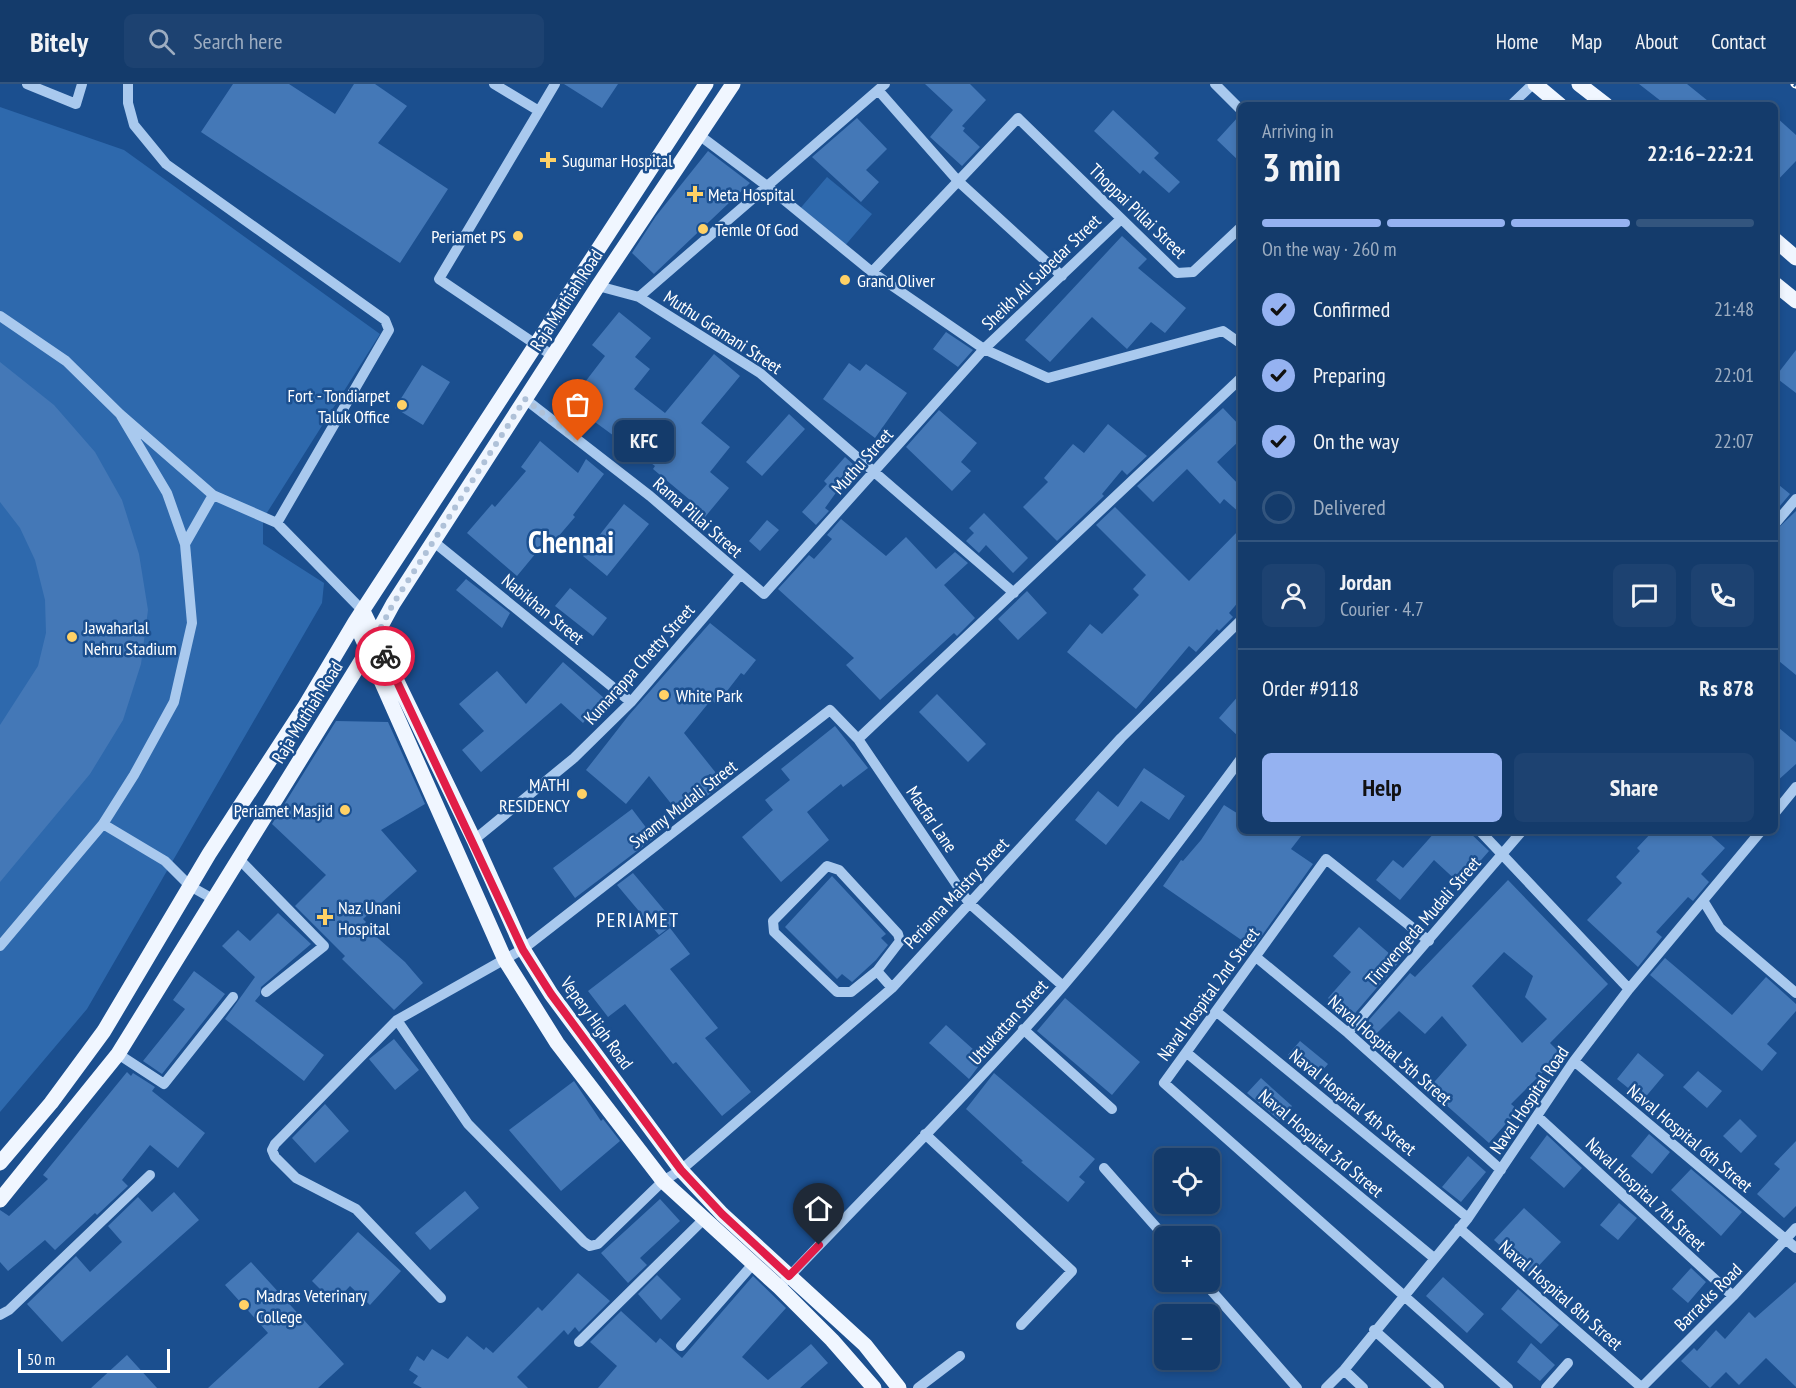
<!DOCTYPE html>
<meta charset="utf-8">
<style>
body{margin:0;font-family:"PT Sans Narrow",sans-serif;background:#1d4271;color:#f1f3f6;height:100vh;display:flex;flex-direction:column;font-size:22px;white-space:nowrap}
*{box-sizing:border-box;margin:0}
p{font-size:20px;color:#9dadc1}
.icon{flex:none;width:33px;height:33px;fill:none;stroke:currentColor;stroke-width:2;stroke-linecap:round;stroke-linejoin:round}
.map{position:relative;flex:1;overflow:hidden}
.sheet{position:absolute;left:1238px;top:18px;width:540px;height:732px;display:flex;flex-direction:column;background:#143b6b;border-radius:9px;box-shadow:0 3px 9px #0003,0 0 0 2px #33557e}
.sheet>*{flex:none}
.controls{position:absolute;left:1154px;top:1064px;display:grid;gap:12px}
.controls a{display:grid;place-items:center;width:66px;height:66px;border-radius:9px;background:#143b6b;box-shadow:0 3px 9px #0003,0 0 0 2px #33557e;font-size:30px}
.scale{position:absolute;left:18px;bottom:15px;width:152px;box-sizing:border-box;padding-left:6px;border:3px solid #fff;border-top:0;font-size:16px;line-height:21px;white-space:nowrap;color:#fff;-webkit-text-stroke:4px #1b4f8f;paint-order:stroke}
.pin{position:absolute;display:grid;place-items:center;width:51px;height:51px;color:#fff;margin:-62px -26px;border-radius:50% 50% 50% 0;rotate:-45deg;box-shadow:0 0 6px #0007}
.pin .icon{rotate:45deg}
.courier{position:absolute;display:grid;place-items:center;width:60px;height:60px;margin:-30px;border:4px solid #e11d48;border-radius:50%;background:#fff;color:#222;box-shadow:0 2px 8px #0007}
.bubble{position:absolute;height:42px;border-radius:9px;background:#143b6b;box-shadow:0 3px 9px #0003,0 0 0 2px #33557e;font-size:20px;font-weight:600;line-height:42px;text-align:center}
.overview em{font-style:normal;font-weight:600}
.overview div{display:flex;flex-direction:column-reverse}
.overview{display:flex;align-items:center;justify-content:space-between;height:102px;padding:0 24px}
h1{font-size:39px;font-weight:600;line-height:45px}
.bar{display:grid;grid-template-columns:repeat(4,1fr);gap:9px 6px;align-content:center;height:72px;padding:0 24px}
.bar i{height:8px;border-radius:4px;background:#33557e}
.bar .selected{background:#95b2f1}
.bar p{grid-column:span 4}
.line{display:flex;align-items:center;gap:15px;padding:0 24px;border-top:2px solid #33557e}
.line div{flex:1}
.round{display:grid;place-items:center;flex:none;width:63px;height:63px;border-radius:9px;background:#1d4271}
ol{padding:0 24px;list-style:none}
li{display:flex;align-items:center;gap:18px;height:66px}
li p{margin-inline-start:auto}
li .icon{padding:6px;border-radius:50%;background:#95b2f1;color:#111;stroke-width:4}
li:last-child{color:#9dadc1}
li i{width:33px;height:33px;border:3px solid #33557e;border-radius:50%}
.button{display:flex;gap:12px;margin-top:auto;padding:12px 24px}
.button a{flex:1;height:69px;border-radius:9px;background:#95b2f1;color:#111;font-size:24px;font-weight:600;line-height:69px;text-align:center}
.button a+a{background:#1d4271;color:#f1f3f6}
header{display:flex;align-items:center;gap:36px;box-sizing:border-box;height:84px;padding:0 30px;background:#143b6b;border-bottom:2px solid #33557e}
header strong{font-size:28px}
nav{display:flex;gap:33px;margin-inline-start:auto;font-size:21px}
.search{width:420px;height:54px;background:#1d4271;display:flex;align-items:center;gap:15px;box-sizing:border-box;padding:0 21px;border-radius:9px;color:#9dadc1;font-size:22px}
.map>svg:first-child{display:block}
.green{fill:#2e69ad}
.building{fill:#4478b7;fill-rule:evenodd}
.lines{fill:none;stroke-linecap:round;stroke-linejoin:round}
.minor{stroke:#a9c9ee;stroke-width:10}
.major{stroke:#f0f6ff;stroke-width:15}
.rail-casing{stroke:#fff;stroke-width:7}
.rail{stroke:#1b4f8f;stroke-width:4.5;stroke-dasharray:14;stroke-linecap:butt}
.done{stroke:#afc1d8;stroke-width:6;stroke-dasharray:0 10.8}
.route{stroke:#e11d48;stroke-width:8}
.poi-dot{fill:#ffd166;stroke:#1b4f8f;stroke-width:2}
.labels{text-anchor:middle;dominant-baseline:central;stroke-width:5;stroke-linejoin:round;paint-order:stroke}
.poi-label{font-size:18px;fill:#fff;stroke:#1b4f8f;text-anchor:start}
.street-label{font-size:18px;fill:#fff;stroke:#1b4f8f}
.neighbourhood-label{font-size:20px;letter-spacing:1.5px;fill:#fff;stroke:#1b4f8f}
.town-label{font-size:30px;font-weight:bold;fill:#fff;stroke:#1b4f8f}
</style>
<header>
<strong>Bitely</strong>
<div class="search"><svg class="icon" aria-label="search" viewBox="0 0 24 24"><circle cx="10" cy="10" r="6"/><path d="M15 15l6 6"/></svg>Search here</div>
<nav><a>Home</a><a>Map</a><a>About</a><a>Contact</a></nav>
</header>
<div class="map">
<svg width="1796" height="1304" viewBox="0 0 1796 1304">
<rect width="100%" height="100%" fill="#1b4f8f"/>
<path class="green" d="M0,23L124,66L380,250L263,435V460L324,499L322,519L87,925L0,1028Z
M827,93L872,130L843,164L798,127Z"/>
<path class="building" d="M233,0H289L335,30L354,0H375L407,22L378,59L448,105L400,179L201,48Z
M564,0H618L602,24Z
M925,0H970L986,16L962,42L965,44L963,47L980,63L962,82L930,53L953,26Z
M1639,0H1687L1713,21H1666Z
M1113,26L1159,69L1154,74L1180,98L1169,109L1143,86L1140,90L1094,47Z
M1774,31L1796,51V77L1774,100Z
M1239,32H1240V78L1217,56Z
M857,34L887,65L866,86L879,98L861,118L812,73Z
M708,67L750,99L654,190L632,169L656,132Z
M1122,152L1147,175L1138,184L1186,224L1165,249L1151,238L1127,265L1092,233L1050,278L1025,256Z
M619,228L651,254L635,273L650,285L634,305L665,329L714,270L740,292L701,339L730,363L710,388L729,404L705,433L687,419L690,416L653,385L655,382L569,319L605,272L592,261Z
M946,248L973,266L958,283L933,265Z
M1796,266V309L1775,293Z
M0,278L54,321L95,368L122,416L139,470L148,526L141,580L123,636L90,690L0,798V641L38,582L46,549L45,516L35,476L20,444L0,418Z
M849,279L860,287L866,280L907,309L875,354L823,315Z
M422,281L450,298L423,341L395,324Z
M1223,324L1240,342V356L1217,378L1240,402V429L1224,415L1220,420L1187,385L1153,418L1137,402Z
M939,326L977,359L961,378L971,387L952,407L906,363Z
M789,330L805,345L762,392L746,378Z
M1108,340L1147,372L1127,391L1122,386L1102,410L1104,412L1057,457L1023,423L1048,398L1044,394L1073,360L1084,369Z
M540,357L578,389L586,375L604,390L573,431L575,433L551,461L546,457L517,492L467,449L492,420L495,423L526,387L521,383Z
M845,373L855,382L825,424L829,427L816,441L802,428L827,400L824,397Z
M1774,397L1790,410L1774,429Z
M624,420L649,440L607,492L583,472Z
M1115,423L1189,497L1240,445V516L1229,529L1233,533L1219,547L1217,545L1196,568L1189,562L1136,625L1067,568L1090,540L1102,550L1139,511L1133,505L1146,491L1096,441Z
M1796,427V591L1774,573V448Z
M984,429L1028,474L1013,489L986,461L979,469L966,457L974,449L969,444Z
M841,435L886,472L906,453L936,485L955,468L968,479L944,501L975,534L957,552L954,549L880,616L846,581L854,574L778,505L809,471L814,475L832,455L827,451Z
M767,436L779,446L760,467L749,457Z
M466,495L510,529L502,544L456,506Z
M570,504L607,534L593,552L555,522Z
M1027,507L1047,529L1018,556L998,535Z
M710,539L756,576L744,591L741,589L717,620L711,616L684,649L724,699L681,732L649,692L626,720L586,686L629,631Z
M563,578L604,614L583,639L561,619L481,688L462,666L484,647L459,620L497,587L526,620Z
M937,610L986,660L968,678L919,628Z
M1240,610V654L1219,634Z
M336,637L388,638L425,720L381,746L417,787L363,835L366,838L363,841L405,878L423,899L394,926L342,875L345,872L295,822L326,791L272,740Z
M1774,640L1796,658V680L1774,700Z
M835,642L868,684L843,703L841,700L807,728L829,756L781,798L742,753L773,726L765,716L790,696L781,685Z
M1144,684L1185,712L1169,736L1141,717L1106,761L1075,736L1098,707L1118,723Z
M1224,721L1240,731V747H1305L1291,765L1313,780L1253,864L1163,802L1181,776L1183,777L1201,756Z
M632,725L654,754L575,814L553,784Z
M1436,747H1468L1489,767L1460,800L1434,776L1400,816L1376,796L1393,776L1403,784Z
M1653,747H1706L1725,764L1701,790L1709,798L1693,817L1688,813L1656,848L1662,853L1638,883L1587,836L1622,799L1616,793L1640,767L1637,764Z
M633,789L675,839L659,851L617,801Z
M832,792L886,850L881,854L888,861L876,876L852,898L842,890L837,895L785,843Z
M1508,796L1608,900L1550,959L1561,970L1511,1020L1518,1026L1489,1059L1428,1005L1467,961L1442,932L1425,950L1399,927L1372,954L1361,945L1410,889L1415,893ZM1504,868L1533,892L1525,913L1547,935L1522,959L1472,902Z
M278,829L311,860L261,903L260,911L255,917L324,971L304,997L225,935L255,893L222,862L238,846L250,857Z
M1359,843L1399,878L1350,935L1328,914L1351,888L1333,872Z
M670,844L690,870L670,885L718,944L705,954L751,1008L722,1032L676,978L673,980L625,920L608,933L588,907Z
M1665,874L1732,931L1766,893L1796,920V927L1767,960L1777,969L1762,987L1650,891Z
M194,887L225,910L162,990L143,977L185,925L173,916Z
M1065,914L1140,978L1112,1011L1037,947Z
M946,941L984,975L969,995L929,959Z
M394,955L419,986L395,1006L369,975Z
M1300,957L1328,980L1316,994L1288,971Z
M1638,969L1664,991L1643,1016L1617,995Z
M1698,987L1722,1007L1707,1024L1683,1003Z
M127,988L131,992L133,989L155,1003L152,1007L205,1049L178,1084L150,1061L122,1096L128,1102L97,1131L95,1129L55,1166L45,1156L8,1187L0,1178V1126L9,1132L48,1095L43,1091Z
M994,989L1095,1075L1079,1093L1085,1098L1068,1118L1021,1078L1023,1077L966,1025Z
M1261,994L1292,1022L1279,1036L1247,1009Z
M574,997L601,1037L603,1035L620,1057L561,1107L509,1046Z
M325,1020L349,1047L315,1079L292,1054Z
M1740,1035L1757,1052L1741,1069L1723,1052Z
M1649,1050L1670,1068L1652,1090L1631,1072Z
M1547,1051L1582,1084L1564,1104L1530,1074Z
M1796,1057V1122L1784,1134L1757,1110L1780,1085L1774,1080Z
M1468,1072L1486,1088L1461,1118L1442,1103Z
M1691,1085L1742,1128L1721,1152L1671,1106Z
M465,1107L479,1124L430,1166L415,1149Z
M174,1108L199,1136L62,1258L27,1220L76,1172L90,1188L122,1158L108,1142L138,1113L152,1128Z
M660,1115L680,1137L640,1174L647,1181L628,1199L601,1169Z
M1619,1119L1637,1134L1618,1156L1600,1141Z
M1524,1124L1561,1158L1531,1190L1494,1156Z
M358,1148L401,1187L370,1221L350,1202L334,1219L312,1197Z
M251,1178L344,1280L318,1304H208L268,1249L225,1201Z
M1691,1184L1706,1198L1688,1219L1672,1205Z
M578,1189L610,1217L579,1248L575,1243L568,1251L564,1246L517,1293L528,1304H422L413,1299L418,1292L409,1286L417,1272L424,1277L432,1265L448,1275L467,1252L484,1266L486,1263L493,1269L538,1223L542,1227Z
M657,1191L681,1215L661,1236L638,1210Z
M753,1192L786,1224L742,1273L768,1296L811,1260L828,1279L800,1304H598L617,1282L590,1258L621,1227L656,1259L660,1254L682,1274Z
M1443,1193L1484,1230L1467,1249L1426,1212Z
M1796,1198V1303L1766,1274L1739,1301L1726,1288L1710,1304L1681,1277L1694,1264L1697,1267L1716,1246L1725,1255L1749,1228L1755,1234Z
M1518,1205L1559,1241L1541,1260L1501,1225Z
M1531,1259L1555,1281L1540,1297L1517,1278Z
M127,1271L157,1304H91Z"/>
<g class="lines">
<path class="minor" d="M27,0L76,20L82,0
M128,0V19L134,41L166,80L385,236L389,246L277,439
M494,0L539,27L555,0
M1215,0L1240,25
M878,6L958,97L1062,192
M1511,21L1533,0
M539,27L439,195L553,272
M699,51L767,102L872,188L984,265L1048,294L1223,247L1240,259
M872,188L1018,34L1177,189L1193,188L1240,144
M598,202L639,213L760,289L1014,509
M639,213L885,0
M0,232L66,277L120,330L213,411L277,439L363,527
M525,315L650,412L764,510L984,265L1121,135
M1774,441L1796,415
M434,458L631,618
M185,460L213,411
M858,655L1240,295
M1774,730L1796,703
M103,740L165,777L190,802L213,815
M1480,747L1629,905
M474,756L574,674L631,618L740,491
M239,775L324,862L266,908
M1704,818L1720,844L1796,909
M1429,857L1326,775L1164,999L1508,1304
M0,862L103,740L134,691L174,618L192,539L185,460L167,409L120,330
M1256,873L1348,949L1501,1086
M877,887L900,857L898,850L839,786L827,782L773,837L774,848L837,908H851L877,887L892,904
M1217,928L1468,1134
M397,936L468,1040L584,1158L590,1162L598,1160L663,1097L681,1086L892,904L1121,654L1240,537
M1023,945L1112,1025
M1348,949L1522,747
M1187,969L1434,1174
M118,970L164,1000L233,913
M1574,977L1796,1164
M1537,1032L1733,1212
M925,1050L1072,1187L1021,1241
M1104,1084L1164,1152
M1459,1144L1641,1303
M785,1197C878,1099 974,1004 1063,902C1126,829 1183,753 1240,676
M1203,1197L1297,1304
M441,1214L356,1125L296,1094L275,1073L272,1066L275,1060L397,936L523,865L830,626L858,655L969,819L1063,902
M0,1231L9,1226L150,1091
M1374,1246L1439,1304
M579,1258L704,1135
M681,1262L753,1180
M1344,1286L1363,1304
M918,1304L960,1272
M1326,1304L1344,1286L1468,1134L1574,977L1629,905L1761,747
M1546,1304L1568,1279
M1641,1304L1733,1212L1796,1144"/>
<path class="major" d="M1535,0L1560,21
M1579,0L1606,21
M1774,155L1796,174
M1774,199L1796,217
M363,527L474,756L523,865L551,910L681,1086L722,1130L865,1261L899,1304
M355,538L505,876L557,959L663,1097L779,1203L832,1256L874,1304
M0,1079L51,1019L104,947L209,770L305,622L355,538L706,0
M0,1116L118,970L368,566L393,520L598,202L733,0"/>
<g class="rail-casing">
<path id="rail" d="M1794,0L1796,1"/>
</g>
<use href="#rail" class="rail"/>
</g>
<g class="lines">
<path class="done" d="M385,572L376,553L393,520L525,315L578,357"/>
<path class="route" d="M385,572L523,866L551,910L681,1086L722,1130L789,1192L819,1161"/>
</g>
<g class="poi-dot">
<path d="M545 67h6v6h6v6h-6v6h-6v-6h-6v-6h6z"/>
<path d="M692 101h6v6h6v6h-6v6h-6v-6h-6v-6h6z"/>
<circle cx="703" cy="145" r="6"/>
<circle cx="518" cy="152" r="6"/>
<circle cx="845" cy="196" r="6"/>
<circle cx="402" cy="321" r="6"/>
<circle cx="72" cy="553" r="6"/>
<circle cx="664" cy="611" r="6"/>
<circle cx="582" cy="710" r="6"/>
<circle cx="345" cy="726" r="6"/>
<path d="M322 824h6v6h6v6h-6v6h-6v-6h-6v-6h6z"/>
<circle cx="244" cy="1221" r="6"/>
</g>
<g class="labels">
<g class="poi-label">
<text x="562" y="76">Sugumar Hospital</text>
<text x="708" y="110">Meta Hospital</text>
<text x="715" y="145">Temle Of God</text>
<text x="506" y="152" text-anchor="end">Periamet PS</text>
<text x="857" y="196">Grand Oliver</text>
<text x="390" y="311" text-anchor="end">Fort - Tondiarpet<tspan x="390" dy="21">Taluk Office</tspan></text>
<text x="84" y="543">Jawaharlal<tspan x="84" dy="21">Nehru Stadium</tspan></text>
<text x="676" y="611">White Park</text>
<text x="570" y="700" text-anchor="end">MATHI<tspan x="570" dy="21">RESIDENCY</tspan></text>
<text x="333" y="726" text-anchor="end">Periamet Masjid</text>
<text x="338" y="823">Naz Unani<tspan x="338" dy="21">Hospital</tspan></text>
<text x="256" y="1211">Madras Veterinary<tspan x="256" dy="21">College</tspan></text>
</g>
<g class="street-label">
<text transform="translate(1138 127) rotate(44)">Thoppai Pillai Street</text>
<text transform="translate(1041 188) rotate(-44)">Sheikh Ali Subedar Street</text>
<text transform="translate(566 216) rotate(-57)">Raja Muthiah Road</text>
<text transform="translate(723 248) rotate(33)">Muthu Gramani Street</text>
<text transform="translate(862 377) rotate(-48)">Muthu Street</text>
<text transform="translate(698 433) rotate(41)">Rama Pillai Street</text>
<text transform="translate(543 525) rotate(39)">Nabikhan Street</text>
<text transform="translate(639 580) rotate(-48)">Kumarappa Chetty Street</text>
<text transform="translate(307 628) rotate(-58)">Raja Muthiah Road</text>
<text transform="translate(683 720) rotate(-38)">Swamy Mudali Street</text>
<text transform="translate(932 735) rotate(56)">Macfar Lane</text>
<text transform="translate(956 809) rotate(-47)">Perianna Maistry Street</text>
<text transform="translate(1423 837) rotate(-49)">Tiruvengeda Mudali Street</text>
<text transform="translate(1208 910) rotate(-54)">Naval Hospital 2nd Street</text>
<text transform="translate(1008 938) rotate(-48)">Uttukattan Street</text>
<text transform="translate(597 939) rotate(54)">Vepery High Road</text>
<text transform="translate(1390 966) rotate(41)">Naval Hospital 5th Street</text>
<text transform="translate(1529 1016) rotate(-56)">Naval Hospital Road</text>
<text transform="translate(1353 1018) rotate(39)">Naval Hospital 4th Street</text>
<text transform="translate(1690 1054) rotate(40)">Naval Hospital 6th Street</text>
<text transform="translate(1321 1059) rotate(40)">Naval Hospital 3rd Street</text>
<text transform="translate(1646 1110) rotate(43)">Naval Hospital 7th Street</text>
<text transform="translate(1561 1211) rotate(41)">Naval Hospital 8th Street</text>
<text transform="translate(1708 1213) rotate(-45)">Barracks Road</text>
</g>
<g class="neighbourhood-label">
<text x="638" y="836">PERIAMET</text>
</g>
<g class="town-label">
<text x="571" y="457">Chennai</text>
</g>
</g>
</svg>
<div class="controls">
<a><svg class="icon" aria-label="locate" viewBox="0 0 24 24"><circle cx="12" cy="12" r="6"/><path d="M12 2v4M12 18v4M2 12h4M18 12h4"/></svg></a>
<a>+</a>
<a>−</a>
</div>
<div class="scale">50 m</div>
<div class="pin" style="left:578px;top:357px;background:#ea580c"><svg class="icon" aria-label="bag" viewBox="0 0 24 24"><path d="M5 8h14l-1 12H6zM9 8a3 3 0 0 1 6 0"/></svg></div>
<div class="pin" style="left:819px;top:1161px;background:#1f2937"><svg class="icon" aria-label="home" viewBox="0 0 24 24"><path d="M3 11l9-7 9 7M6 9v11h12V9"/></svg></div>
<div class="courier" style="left:385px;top:572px"><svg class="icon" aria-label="bike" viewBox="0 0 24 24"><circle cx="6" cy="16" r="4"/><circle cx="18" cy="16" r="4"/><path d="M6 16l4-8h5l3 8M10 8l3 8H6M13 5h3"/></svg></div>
<div class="bubble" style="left:614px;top:336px;width:60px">KFC</div>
<section class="sheet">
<div class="overview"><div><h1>3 min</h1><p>Arriving in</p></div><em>22:16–22:21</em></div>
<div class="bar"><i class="selected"></i><i class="selected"></i><i class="selected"></i><i></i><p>On the way · 260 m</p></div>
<ol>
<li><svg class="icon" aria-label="check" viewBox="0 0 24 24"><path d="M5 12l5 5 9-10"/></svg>Confirmed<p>21:48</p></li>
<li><svg class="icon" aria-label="check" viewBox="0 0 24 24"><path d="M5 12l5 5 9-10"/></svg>Preparing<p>22:01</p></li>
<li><svg class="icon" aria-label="check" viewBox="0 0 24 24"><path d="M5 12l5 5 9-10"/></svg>On the way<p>22:07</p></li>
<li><i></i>Delivered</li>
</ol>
<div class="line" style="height:108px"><a class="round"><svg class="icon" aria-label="person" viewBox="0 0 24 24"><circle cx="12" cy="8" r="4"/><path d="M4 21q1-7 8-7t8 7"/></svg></a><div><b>Jordan</b><p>Courier · 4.7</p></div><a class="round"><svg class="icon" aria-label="chat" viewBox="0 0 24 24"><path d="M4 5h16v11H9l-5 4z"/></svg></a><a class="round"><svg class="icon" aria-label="phone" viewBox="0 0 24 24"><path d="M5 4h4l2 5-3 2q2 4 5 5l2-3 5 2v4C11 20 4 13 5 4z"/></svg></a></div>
<div class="line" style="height:78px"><div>Order #9118</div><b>Rs 878</b></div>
<div class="button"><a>Help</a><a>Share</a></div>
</section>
</div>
